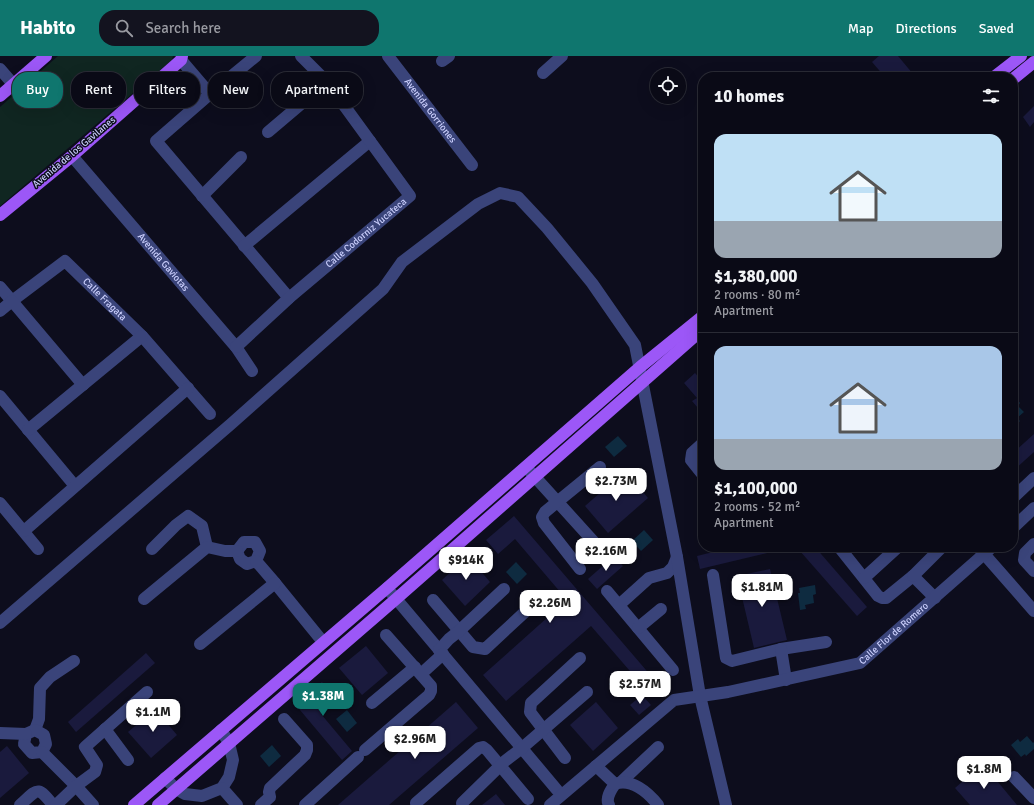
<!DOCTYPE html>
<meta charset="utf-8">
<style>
:root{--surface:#0a0a16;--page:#13131f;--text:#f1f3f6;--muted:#999aa1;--line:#2a2b35;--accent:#0f766e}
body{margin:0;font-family:Signika,sans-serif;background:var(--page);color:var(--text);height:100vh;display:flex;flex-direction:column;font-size:15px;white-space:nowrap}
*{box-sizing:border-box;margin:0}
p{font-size:13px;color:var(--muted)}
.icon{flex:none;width:22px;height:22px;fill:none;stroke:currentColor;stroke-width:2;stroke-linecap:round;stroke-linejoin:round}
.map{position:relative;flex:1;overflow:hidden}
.details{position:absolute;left:698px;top:16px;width:320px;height:480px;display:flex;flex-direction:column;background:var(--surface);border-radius:16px;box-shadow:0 4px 16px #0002,0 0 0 1px var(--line)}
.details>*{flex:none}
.guide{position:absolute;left:12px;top:16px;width:380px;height:36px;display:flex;gap:8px}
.fabs{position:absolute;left:650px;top:12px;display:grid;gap:8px}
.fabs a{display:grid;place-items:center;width:36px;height:36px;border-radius:50%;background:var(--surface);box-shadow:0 4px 16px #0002,0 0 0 1px var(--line);font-size:20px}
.price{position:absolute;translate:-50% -34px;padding:0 9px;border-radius:8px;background:#fff;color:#222;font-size:13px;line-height:26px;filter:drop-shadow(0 1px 2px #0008)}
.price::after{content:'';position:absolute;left:50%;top:24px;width:12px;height:9px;margin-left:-6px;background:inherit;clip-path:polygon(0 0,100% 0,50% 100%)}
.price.selected{background:var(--accent);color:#fff}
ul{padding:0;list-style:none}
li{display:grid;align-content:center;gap:8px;height:212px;padding:0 16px}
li+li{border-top:1px solid var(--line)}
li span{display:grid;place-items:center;height:124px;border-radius:12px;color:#555}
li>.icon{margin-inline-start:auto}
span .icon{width:72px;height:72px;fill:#fffc;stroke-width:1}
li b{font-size:17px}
h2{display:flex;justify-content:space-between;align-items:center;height:48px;padding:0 16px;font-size:17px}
.tag{padding:0 14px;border-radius:16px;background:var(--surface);box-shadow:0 4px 16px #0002,0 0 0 1px var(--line);font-size:14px;line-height:36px}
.tag.selected{background:var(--accent);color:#fff}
header{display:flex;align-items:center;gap:24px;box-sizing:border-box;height:56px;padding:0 20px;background:var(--accent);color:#fff}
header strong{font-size:19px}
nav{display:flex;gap:22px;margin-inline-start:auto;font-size:14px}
.search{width:280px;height:36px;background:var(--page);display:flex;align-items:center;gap:10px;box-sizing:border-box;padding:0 14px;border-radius:16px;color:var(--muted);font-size:15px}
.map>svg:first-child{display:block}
</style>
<header>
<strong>Habito</strong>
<div class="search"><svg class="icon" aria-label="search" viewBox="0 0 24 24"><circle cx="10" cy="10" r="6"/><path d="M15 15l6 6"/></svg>Search here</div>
<nav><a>Map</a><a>Directions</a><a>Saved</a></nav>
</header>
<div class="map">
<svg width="1034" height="749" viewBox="0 0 1034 749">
<rect width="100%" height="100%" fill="#0d0d1d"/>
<!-- green -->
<path fill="#102621" d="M58,0H173L172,4L0,150V51Z"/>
<!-- water -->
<g fill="#0e2b40">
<path d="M1014,340L1020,347L1018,350L1024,356L1017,362L1020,365L1016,369L1013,366Z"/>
<path d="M618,380L627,390L614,401L605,391Z"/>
<path d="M644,474L653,484L641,495L632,485Z"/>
<path d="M516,506L527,518L517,528L506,516Z"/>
<path d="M815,529L816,538L813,539L814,547L805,549L806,553L800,554L798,537H800L799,532Z"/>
<path d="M619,620L630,632L619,641L609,628Z"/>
<path d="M347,654L357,667L347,676L336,663Z"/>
<path d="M1027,680L1033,687L1034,686V693L1026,700L1025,698L1021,701L1011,689L1018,683L1020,686Z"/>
<path d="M272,689L281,700L269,711L260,700Z"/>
</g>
<!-- building -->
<g fill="#1a1a3d">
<path d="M879,0H898L913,18L909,21H885L872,6Z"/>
<path d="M1034,50V66L1030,71L1023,61Z"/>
<path d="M695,317L703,326V358L692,345L697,342L684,327Z"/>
<path d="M1034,378V396L1013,415V397Z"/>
<path d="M625,415L648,442L608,477L585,450Z"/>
<path d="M514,460L652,621L642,629L591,570L506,645L483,619L567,544L515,483L498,498L486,484Z"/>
<path d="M733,491H779L780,494L700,513L697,500Z"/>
<path d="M806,491H815L867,551L857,560L800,495Z"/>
<path d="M468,500L490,526L465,550L442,524Z"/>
<path d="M614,500L623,510L597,533L588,523Z"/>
<path d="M770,513L787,584L754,592L737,520Z"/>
<path d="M366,590L388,617L362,639L339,612Z"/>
<path d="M146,597L155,607L76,676L68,666Z"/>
<path d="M322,626L337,644L321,658L352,695L342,704L295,648Z"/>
<path d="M642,639L651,649L639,659L630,649Z"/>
<path d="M456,646L478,672L389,749H338Z"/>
<path d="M596,646L618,672L593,695L570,669Z"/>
<path d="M155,653L177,679L151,702L128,676Z"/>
<path d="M7,690L29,717L0,742V696Z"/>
<path d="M983,708L1017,749H970L955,732Z"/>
<path d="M496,738L505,749H482Z"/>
</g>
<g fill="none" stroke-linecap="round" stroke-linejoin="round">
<!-- minor -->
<g stroke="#3a447a" stroke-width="12">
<path id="s1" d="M388,0L472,109"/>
<path d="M181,4L210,38L256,0"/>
<path d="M442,5L449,0"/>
<path d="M0,13L13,28"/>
<path d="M543,17L562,0"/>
<path d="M210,38L156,85L289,242"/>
<path d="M268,76L327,26"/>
<path id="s2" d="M72,100L236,291L252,315"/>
<path d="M202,140L241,101"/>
<path d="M244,190L370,85"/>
<path id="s3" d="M0,231L12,245L65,205L142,280L210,358"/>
<path d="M0,255L12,245L83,329"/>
<path id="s4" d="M236,291L289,242L410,140L327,26L301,0"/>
<path d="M0,340L75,430"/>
<path d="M28,374L142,280"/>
<path d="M703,387L692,397L691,404L703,419"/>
<path d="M526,411L603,496"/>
<path d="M1013,442L1034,422"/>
<path d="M0,447L38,493"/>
<path d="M1013,472L1034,452"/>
<path d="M24,475L188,332"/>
<path d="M244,486H255L260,495L256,505L247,508L240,503L237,495Z"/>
<path d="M1034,488L1025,497L1024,504L1034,515"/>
<path d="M839,491L878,540L882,542H886L913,520L935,542"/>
<path d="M978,491L1034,555"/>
<path d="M152,493L176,469L188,460L202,470L207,491"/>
<path d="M256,505L275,527L323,586"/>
<path d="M580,513L544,467L542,461L545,456L600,411"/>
<path d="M713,519L726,602L732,605L781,593L826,586"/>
<path d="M913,520L942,491"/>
<path d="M864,522L898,491"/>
<path d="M387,532L557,734"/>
<path d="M607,535L673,614"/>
<path d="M144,543L207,491L225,495H237"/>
<path d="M433,544L473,591L485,593L540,542"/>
<path d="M619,549L649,522L667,517L673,511L677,501"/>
<path d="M0,567L231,368L383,233L402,206L478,148L500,137L518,141L547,172L592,227L635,289L677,501L700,640L726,749"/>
<path d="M638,572L661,553"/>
<path d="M200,588L275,527"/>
<path d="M781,593L786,624"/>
<path d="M439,594L449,583L459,575L504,533"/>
<path d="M421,618L443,598"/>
<path d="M372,647L415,611"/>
<path d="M105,673L128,704"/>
<path d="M35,674L39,663L40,632L50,621L74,605"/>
<path d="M35,674L44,679L46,688L42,696L32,697L24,688L26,678Z"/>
<path d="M0,677L26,678"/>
<path d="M365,694L429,639L431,635V630L386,579"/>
<path d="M42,696L76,730L93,749"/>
<path d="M565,702L530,656L531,647L580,602"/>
<path d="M596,710L615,728C611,734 605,742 609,749"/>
<path d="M1014,721L1034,742"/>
<path d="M165,722L176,733L185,738L202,740L222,732L229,721L233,704L229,687L221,674"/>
<path d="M622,725L658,691"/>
<path d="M615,728C631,722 648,736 658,749"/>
<path d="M222,732L237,749"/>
<path d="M416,747L479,692L483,691L487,694L528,743"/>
<path d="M462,747L505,705L522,692L587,636"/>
<path d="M20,749C38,733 37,729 53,749"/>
<path d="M56,749L76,730L95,716L97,709L85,691L147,636"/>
<path d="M261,749L270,741L269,736L270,732L305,699L307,694V689L284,663"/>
<path d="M305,749L358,701"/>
<path id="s5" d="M550,749L674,644L728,636L860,607L992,491"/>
</g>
<!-- major -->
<g stroke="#9c57f7" stroke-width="12">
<path d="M994,21L1021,0"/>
<path d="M1013,23L1034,6"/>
<path d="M0,40L46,0"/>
<path d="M0,159L72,100L181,4L182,0"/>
<path d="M134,749L387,532L640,311L703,260"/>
<path d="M158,749L396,543L703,273"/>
</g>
</g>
<g text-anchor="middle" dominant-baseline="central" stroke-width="3" stroke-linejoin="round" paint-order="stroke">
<!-- street labels -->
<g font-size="10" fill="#cbcffd" stroke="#0d0d1d">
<text stroke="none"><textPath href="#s1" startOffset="69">Avenida Gorriones</textPath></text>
<text transform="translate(74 96) rotate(-40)">Avenida de los Gavilanes</text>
<text stroke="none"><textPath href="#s4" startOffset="173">Calle Codorniz Yucateca</textPath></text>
<text stroke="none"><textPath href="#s2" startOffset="140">Avenida Gaviotas</textPath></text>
<text stroke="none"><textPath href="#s3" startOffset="140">Calle Fragata</textPath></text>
<text stroke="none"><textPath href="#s5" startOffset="397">Calle Flor de Romero</textPath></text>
</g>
</g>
</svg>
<div class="fabs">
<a><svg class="icon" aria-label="locate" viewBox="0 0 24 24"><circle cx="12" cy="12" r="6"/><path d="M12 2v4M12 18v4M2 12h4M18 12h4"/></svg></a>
</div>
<b class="price" style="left:616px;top:446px">$2.73M</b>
<b class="price" style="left:606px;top:516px">$2.16M</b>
<b class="price" style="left:466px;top:525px">$914K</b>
<b class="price" style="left:762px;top:552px">$1.81M</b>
<b class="price" style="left:550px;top:568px">$2.26M</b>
<b class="price" style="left:640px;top:649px">$2.57M</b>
<b class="price selected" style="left:323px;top:661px">$1.38M</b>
<b class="price" style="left:153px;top:677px">$1.1M</b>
<b class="price" style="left:415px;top:704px">$2.96M</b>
<b class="price" style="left:984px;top:734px">$1.8M</b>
<div class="guide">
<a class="tag selected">Buy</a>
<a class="tag">Rent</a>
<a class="tag">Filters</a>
<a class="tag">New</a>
<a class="tag">Apartment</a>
</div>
<section class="details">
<h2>10 homes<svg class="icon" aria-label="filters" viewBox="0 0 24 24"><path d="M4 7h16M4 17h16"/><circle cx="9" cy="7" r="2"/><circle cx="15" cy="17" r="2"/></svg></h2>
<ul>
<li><span style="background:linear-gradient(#bfe0f5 70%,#9aa5b1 0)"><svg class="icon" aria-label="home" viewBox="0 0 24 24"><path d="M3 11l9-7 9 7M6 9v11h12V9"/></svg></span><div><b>$1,380,000</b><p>2 rooms · 80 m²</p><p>Apartment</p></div></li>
<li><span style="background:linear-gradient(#a9c7e8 75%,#9aa5b1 0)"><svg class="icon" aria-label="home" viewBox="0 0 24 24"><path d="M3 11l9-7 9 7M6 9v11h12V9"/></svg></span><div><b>$1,100,000</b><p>2 rooms · 52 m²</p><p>Apartment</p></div></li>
</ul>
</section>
</div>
